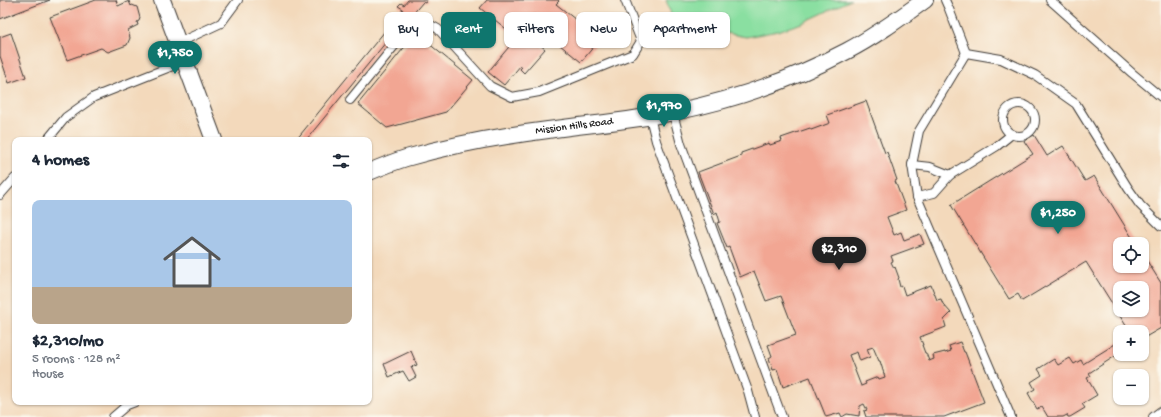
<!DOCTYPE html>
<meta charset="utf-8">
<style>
:root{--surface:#fff;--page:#f6f6f7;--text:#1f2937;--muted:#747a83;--accent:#0f766e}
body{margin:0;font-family:"Gochi Hand",sans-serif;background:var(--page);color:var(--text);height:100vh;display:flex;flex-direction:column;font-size:15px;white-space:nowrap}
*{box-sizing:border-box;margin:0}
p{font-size:13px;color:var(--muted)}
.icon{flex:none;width:22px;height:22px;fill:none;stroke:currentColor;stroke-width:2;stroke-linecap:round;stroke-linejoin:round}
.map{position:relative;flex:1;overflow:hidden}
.panel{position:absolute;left:12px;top:137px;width:360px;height:268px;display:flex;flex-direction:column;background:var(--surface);border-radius:8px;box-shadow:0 1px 3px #0004}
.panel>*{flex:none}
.banner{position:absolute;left:384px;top:12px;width:380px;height:36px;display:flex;gap:8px}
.tools{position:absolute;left:1113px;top:237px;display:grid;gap:8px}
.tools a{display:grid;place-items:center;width:36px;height:36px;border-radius:8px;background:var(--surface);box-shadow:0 1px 3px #0004;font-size:20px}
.price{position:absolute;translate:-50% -34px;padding:0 9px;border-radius:14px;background:var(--accent);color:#fff;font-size:13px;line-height:26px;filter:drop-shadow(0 1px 2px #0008)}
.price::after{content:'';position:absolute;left:50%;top:24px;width:12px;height:9px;margin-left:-6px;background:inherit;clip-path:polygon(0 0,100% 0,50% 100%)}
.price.active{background:#222;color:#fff}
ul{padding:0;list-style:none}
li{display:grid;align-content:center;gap:8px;height:212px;padding:0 20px}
li span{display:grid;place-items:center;height:124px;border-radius:8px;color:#555}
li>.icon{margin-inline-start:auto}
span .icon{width:72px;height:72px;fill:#fffc;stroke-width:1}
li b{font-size:17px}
h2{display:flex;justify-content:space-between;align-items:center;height:48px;padding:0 20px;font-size:17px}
.pill{padding:0 14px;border-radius:8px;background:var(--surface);box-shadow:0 1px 3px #0004;font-size:14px;line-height:36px}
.pill.active{background:var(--accent);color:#fff}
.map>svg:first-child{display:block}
</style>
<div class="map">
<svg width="1161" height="417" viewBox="0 0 1161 417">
<rect width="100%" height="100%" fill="#fbf7ec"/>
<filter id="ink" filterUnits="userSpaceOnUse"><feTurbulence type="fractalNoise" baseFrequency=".025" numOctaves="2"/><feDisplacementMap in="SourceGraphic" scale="8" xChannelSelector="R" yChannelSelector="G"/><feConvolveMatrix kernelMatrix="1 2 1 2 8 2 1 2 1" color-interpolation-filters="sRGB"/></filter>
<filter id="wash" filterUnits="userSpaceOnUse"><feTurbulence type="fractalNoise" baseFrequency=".012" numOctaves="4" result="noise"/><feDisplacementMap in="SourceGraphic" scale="16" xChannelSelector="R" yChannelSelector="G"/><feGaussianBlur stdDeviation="0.9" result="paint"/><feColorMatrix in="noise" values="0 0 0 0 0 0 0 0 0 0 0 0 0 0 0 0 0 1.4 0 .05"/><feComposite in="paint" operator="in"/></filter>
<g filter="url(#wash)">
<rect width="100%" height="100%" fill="#f3d9bb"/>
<!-- green -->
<path fill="#8adfa1" stroke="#537e5e" d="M666,0H851L802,23L778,31L746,37L705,29L681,18L674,22Z"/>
<g id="blocks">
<!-- building -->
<g fill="#f2a693" fill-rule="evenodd">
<path d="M0,0H50L0,19Z"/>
<path d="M96,0H116L118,6L129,1L131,6L132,5L137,7L140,18L139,21L137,22L138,25L128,30L130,38L127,45L108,52L101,48L67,60L50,17Z"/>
<path d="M408,0H427L425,3L423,2L411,16L409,14L306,140H296L403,9L398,6L401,3L404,5Z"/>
<path d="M487,0H558L559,1L556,4L600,39L581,62L539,28L544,22L533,14L515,36L480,8Z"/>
<path d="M523,30L545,49L524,73L520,69L522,67L521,65L504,85L488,72Z"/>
<path d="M11,33L26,77L9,83L0,56V37Z"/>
<path d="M416,33L473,80L446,112L387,128L358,104Z"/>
<path d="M866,101L885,153L887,152L897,180L895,181L906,210L887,217L894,235L901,232L904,240L920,234L924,244L891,256L893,261L891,262L894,268L895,267L899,278L898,279L900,287L902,286L905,295L931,285L937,300L941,299L943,304L951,313L944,320L946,327L920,337L923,345H922L925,353H926L929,361L934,359L933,355L945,352V353L951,351L949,346L960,342L964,352H965L984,402L944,417H866L864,411L867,410L864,404L860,406L859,416L847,414L842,417L840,413L826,417L810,377L783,387L777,369L773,370L769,358L772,356L768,345L796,335L781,296L766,301L754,271L740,277L729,247L727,248L717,223L720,222L717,212L714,214L698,172L741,156V153L769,143L770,145L782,141L781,138L810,128L811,130L830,123L827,115ZM873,347L879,361H880L885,377L879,379L878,377L865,382L866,384L861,386L849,355L857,352L860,361L870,357L867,349Z"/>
<path d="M1034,135L1047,156L1063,146L1085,181L1094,176L1136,244H1120V266H1142V253L1161,283V328L1142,339V332H1130L1086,262L1022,301L1018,294L1009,299L951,205L1033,154L1024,141ZM1120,288H1142V310H1120Z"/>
<path d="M1120,341V353L1089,373L1091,376L1087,378L1097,395L1082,404L1085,408L1070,417H1068L1067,415L1063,417H1048L1042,407L1037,409L1028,393L1035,389L1031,382L1042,375L1038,369L1054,359L1058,365L1070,358L1074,364L1081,360L1083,364Z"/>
<path d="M411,351L417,365L411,367L416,377L409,381L403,371L389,377L384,364Z"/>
</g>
</g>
</g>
<g filter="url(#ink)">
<use href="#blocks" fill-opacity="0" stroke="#3c3834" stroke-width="1"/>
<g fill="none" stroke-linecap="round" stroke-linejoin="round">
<defs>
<g id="lane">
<path d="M945,0L949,9L966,53"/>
<path d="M1050,0L1132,73L1161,97"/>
<path d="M178,43L221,23L238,0"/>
<path d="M966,53L919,131L912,165L917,197L1011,417"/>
<path d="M966,53L1001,59L1035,75L1076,104L1128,188L1140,205L1161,226"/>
<path d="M350,100L409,28L422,20L438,29L490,86L512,97L539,92L633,54L641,41L625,0"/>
<circle cx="1019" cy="120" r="16"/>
<path d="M673,113L681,144L782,417"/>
<path d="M650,117L656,141L748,391L755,417"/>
<path d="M47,140L66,117L94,97L185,61"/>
<path d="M912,165L930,167L950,175"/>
<path d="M0,195L15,178"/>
<path d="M917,197L934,193L950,175L997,146L1012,134"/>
<path d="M113,417L127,405L135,402"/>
<path d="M1153,417L1161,411"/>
</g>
<g id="street">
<path d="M162,0L214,140"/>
<path id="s1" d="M369,172C381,167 393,162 406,158C451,145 501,136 548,130C590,124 632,121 674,112C734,100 792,80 847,51C874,37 900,18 925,0"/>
</g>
</defs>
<!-- lane casing -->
<use href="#lane" stroke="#3c3834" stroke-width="10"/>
<!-- street casing -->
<use href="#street" stroke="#3c3834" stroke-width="18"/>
<!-- lane -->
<use href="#lane" stroke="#fff" stroke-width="8"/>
<!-- street -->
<use href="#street" stroke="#fff" stroke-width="16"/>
</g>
</g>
<g text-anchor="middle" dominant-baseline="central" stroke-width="4" stroke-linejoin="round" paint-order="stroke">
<!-- street labels -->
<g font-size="11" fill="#1c1c1c" stroke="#fbf7ec">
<text stroke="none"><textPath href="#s1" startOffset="211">Mission Hills Road</textPath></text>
</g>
</g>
</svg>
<div class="tools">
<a><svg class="icon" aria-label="locate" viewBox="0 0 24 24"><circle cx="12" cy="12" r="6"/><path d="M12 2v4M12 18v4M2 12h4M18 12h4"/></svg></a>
<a><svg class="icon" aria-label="layers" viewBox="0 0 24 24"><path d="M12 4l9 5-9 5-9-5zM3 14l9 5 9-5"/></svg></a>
<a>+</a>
<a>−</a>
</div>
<b class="price" style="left:175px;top:75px">$1,750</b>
<b class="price" style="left:664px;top:128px">$1,970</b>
<b class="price" style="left:1058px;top:235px">$1,250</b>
<b class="price active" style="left:839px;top:271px">$2,310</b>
<div class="banner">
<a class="pill">Buy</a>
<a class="pill active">Rent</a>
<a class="pill">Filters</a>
<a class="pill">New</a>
<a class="pill">Apartment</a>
</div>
<section class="panel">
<h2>4 homes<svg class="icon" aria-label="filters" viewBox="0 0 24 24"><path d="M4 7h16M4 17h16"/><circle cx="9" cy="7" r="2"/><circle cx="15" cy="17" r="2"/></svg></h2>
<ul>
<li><span style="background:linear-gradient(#a9c7e8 70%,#b9a48a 0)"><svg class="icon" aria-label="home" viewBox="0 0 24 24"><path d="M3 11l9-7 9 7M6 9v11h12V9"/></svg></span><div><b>$2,310/mo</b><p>5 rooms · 128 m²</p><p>House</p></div></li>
</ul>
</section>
</div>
